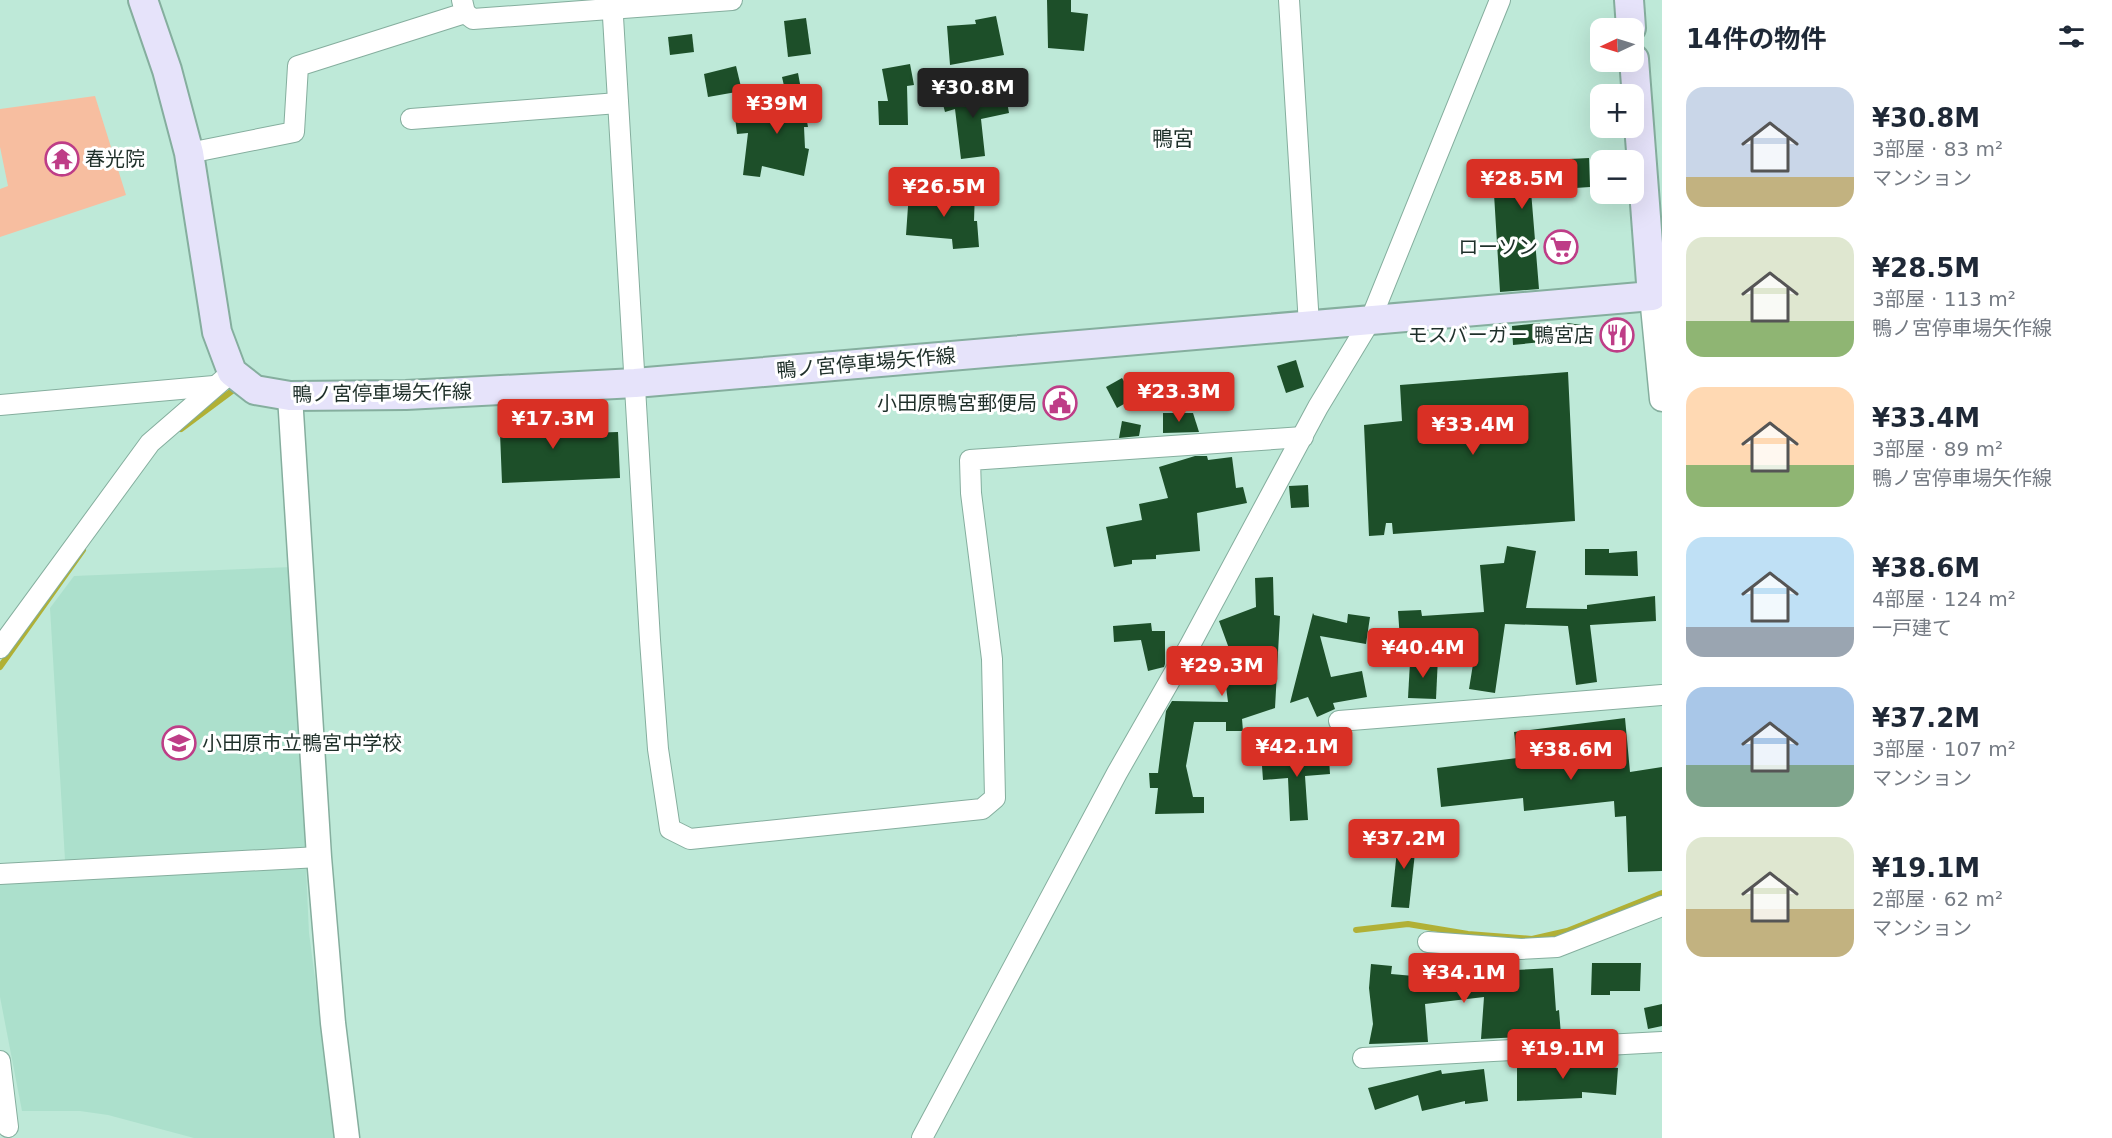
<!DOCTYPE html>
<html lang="ja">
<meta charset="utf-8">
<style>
:root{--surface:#fff;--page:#f6f6f7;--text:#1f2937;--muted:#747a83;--accent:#d93025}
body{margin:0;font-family:"DejaVu Sans","Noto Sans JP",sans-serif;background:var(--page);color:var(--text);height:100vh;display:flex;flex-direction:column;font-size:22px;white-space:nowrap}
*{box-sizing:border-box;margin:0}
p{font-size:20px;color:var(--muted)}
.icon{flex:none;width:33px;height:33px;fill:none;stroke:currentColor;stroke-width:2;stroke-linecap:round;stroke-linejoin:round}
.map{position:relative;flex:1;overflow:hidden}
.details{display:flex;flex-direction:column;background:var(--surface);width:450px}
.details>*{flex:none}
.needle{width:39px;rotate:266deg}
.fabs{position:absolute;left:1590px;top:18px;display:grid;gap:12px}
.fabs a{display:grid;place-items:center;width:54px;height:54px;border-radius:12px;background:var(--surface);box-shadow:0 6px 24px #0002;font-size:30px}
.price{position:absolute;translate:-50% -51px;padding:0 14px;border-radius:6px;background:var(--accent);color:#fff;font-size:20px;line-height:39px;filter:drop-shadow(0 2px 3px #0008)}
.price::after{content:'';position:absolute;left:50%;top:36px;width:18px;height:14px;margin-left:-9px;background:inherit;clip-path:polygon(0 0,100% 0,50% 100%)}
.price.on{background:#222;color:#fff}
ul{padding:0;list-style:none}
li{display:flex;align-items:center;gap:18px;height:150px;padding:0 24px}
li span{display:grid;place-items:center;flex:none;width:168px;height:120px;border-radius:18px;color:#555}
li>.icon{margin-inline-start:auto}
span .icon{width:72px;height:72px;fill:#fffc;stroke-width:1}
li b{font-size:26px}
h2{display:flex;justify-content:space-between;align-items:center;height:72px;padding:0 24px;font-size:26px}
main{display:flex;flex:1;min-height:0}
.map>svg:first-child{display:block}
</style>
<main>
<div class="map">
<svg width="1662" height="1138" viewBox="0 0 1662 1138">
<rect width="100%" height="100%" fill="#bee9d8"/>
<!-- built -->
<path fill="#ace0cc" d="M292,567L309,933L336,1138H194L108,1115L80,1111H22L0,997V882L66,877L50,608L74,576Z"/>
<!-- green -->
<path fill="#f7bea0" d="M95,96L126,195L0,237V189L8,186L0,147V109Z"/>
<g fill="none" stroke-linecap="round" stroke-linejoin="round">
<!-- stream -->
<g stroke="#b1b035" stroke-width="6">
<path d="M181,429L236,388"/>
<path d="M0,667L83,550"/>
<path d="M1356,930L1408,924L1468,934L1532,939L1567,931L1662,893"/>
</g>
</g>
<!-- building -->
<g fill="#1d4f29">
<path d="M1047,0H1071V12L1088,14L1084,51L1048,48Z"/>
<path d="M996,16L1004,55L950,65L947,26L976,24L975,20Z"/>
<path d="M806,18L811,54L788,57L784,21Z"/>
<path d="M692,34L694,52L670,55L668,37Z"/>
<path d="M910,64L914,85L907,86L908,125H879L878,101H888L882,69Z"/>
<path d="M736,66L742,91L708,97L704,74Z"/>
<path d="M798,73L808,127H804L805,148L809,149L804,176L762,166L760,177L743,175L748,133L737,134L735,117L786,111V108H789L782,77Z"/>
<path d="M940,93L1006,96L1009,113L981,119L985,156L961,159L955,109L945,112Z"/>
<path d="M1589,158L1590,187L1531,191L1539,289L1500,292L1494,194L1471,195L1470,164Z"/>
<path d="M955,190H975L974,221H977L979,247L953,249L952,239L906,235L909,192L955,196Z"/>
<path d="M1540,323L1541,328L1568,323L1594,327L1592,343L1542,337V342L1513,345L1512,326Z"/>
<path d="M1296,360L1304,387L1286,393L1277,366Z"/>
<path d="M1568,372L1575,521L1393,534L1392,523H1386L1384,535L1369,536L1364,425L1402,421L1400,385Z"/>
<path d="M1122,378L1131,393V400L1117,408L1106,387Z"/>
<path d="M552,407L553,434L618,432L620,478L502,483L499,408Z"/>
<path d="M1163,413H1193L1199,432L1163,433Z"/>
<path d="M1122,421L1141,425L1139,436L1119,438Z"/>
<path d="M1195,456H1207L1208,460L1232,457L1236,488L1243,487L1247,503L1197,513L1200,551L1156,555V559L1132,560V564L1114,567L1106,527L1142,520L1139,504L1168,498L1159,467Z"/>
<path d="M1308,485L1309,507L1291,508L1289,486Z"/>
<path d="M1507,546L1536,551L1526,608L1587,609V605L1655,596L1656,621L1590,625L1597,682L1576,685L1568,626L1505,624L1495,693L1469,689L1478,633L1439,636L1438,656L1410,651L1411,639L1400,640L1398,611L1421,610L1422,616L1484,612L1480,565L1504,563Z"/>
<path d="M1585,549H1609V553L1637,551L1638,576L1585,575Z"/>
<path d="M1273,577L1274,615L1280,616L1275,708L1242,719L1243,731H1226V722H1194L1186,766L1193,797H1204V813L1155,814L1158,788H1150L1149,773H1158L1166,711L1172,701L1228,702L1224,671H1189L1201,654H1231L1219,621L1256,607L1255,578Z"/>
<path d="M1313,613L1314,615L1347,623L1348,614L1370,617L1366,644L1320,636L1331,677L1362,671L1367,697L1333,703L1335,709L1317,717L1308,697L1290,703Z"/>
<path d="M1151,623L1152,631H1165V664L1164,667L1148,671L1141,640L1114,642L1113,626Z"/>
<path d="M1438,657L1436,699L1408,698L1410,662Z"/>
<path d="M1625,718L1630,772L1662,767V871L1628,872L1626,816L1615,817L1614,801L1524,811L1523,798L1441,807L1437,768L1517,758L1514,732Z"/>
<path d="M1286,742L1302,743L1301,761L1329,758L1330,774L1305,776L1308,820L1290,821L1288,778L1263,780L1262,766L1286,763Z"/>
<path d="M1399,832L1417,834L1409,908L1391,907Z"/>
<path d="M1592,963H1641L1640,991H1610V995H1591Z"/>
<path d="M1371,964L1392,966L1391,974L1437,978V986L1495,979V971L1553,968L1556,1011L1559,1010L1561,1035L1481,1039L1484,997L1425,1004L1428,1042L1369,1044L1373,1024L1369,988Z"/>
<path d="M1662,1004V1026L1648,1029L1644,1008Z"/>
<path d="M1563,1059V1065L1579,1063L1618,1068L1616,1095L1582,1092V1098L1517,1101V1064Z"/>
<path d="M1484,1069L1488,1101L1465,1104V1101L1422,1111L1418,1095L1375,1110L1368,1088L1441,1070L1442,1074Z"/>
</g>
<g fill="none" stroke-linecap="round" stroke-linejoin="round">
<defs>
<g id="minor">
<path d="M612,0L650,640L658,749L670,829L690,839L982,809L995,798L992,659L971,493L970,460L1303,437"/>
<path d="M1289,0L1309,325"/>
<path d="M465,13L473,19L732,0"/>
<path d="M411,119L618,103"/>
<path d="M189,153L294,132L298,66L465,13L462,0"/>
<path d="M0,405L214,386"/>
<path d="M0,648L150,443L232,372"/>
<path d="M1339,721L1662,695"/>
<path d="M0,874L319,857"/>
<path d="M1428,942L1521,949L1557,947L1662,906"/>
<path d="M1363,1058L1662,1042"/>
<path d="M0,1061L8,1127"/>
<path d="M922,1138L1117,773L1189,647L1318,407L1370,321L1500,0"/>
</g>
<g id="tertiary">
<path d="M1652,296L1662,399"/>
<path d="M290,396L319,857L333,1023L347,1138"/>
</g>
<g id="secondary">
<path d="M143,0L167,70L189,153L217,332L232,372L255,390L290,396L406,395L635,383L1652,296L1634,59"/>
<path d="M1629,0L1631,28"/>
</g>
</defs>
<!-- minor casing -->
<use href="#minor" stroke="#85ae9e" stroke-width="22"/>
<!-- tertiary casing -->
<use href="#tertiary" stroke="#85ae9e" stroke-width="27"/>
<!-- secondary casing -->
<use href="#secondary" stroke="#85ae9e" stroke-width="32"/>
<!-- minor -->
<use href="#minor" stroke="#fff" stroke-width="20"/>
<!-- tertiary -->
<use href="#tertiary" stroke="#fff" stroke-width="24"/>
<!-- secondary -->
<use href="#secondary" stroke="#e6e3fa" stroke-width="28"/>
</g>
<!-- icons -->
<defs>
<symbol id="temple-ring" viewBox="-11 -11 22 22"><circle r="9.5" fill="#fff" stroke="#be3d87" stroke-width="1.5"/><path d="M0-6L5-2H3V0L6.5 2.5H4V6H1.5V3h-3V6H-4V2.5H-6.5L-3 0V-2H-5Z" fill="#be3d87"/></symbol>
<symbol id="supermarket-ring" viewBox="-11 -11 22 22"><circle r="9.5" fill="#fff" stroke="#be3d87" stroke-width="1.5"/><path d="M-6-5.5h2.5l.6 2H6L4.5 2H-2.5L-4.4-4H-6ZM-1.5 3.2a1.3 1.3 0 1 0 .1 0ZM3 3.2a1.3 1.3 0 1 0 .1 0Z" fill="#be3d87"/></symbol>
<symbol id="restaurant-ring" viewBox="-11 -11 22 22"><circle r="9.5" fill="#fff" stroke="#be3d87" stroke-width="1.5"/><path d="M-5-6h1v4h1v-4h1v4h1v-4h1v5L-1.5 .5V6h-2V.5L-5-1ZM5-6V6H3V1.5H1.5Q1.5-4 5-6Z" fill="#be3d87"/></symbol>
<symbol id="civic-ring" viewBox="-11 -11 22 22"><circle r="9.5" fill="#fff" stroke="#be3d87" stroke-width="1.5"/><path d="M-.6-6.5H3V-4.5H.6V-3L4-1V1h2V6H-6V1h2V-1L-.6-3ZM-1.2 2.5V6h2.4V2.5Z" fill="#be3d87"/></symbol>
<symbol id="school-ring" viewBox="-11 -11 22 22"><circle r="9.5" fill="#fff" stroke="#be3d87" stroke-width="1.5"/><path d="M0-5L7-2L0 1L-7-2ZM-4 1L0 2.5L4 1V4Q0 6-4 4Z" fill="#be3d87"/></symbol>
</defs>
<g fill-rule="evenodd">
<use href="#temple-ring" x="43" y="140" width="38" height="38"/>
<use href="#supermarket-ring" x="1542" y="228" width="38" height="38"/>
<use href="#restaurant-ring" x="1598" y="316" width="38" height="38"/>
<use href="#civic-ring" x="1041" y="384" width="38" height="38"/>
<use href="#school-ring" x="160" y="724" width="38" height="38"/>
</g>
<g text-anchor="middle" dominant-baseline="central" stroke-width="6" stroke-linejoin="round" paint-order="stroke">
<!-- poi labels -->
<g font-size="20" fill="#1f302a" stroke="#fff" text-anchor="end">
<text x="85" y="159" text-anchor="start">春光院</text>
<text x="1538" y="247">ローソン</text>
<text x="1594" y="335">モスバーガー 鴨宮店</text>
<text x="1037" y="403">小田原鴨宮郵便局</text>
<text x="202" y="743" text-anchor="start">小田原市立鴨宮中学校</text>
</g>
<!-- street labels -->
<g font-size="20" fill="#1f302a" stroke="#fff">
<text transform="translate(866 363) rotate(-5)">鴨ノ宮停車場矢作線</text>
<text transform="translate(382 393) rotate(-1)">鴨ノ宮停車場矢作線</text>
</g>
<!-- neighbourhood labels -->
<g font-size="21" fill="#1f302a" stroke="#fff">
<text x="1173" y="139">鴨宮</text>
</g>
</g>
</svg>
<div class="fabs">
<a><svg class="needle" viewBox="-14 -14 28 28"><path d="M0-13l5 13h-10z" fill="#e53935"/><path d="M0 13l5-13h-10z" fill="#747a83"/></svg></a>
<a>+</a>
<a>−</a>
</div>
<b class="price on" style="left:973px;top:119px">¥30.8M</b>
<b class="price" style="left:777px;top:135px">¥39M</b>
<b class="price" style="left:1522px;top:210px">¥28.5M</b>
<b class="price" style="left:944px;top:218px">¥26.5M</b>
<b class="price" style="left:1179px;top:423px">¥23.3M</b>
<b class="price" style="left:553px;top:450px">¥17.3M</b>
<b class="price" style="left:1473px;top:456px">¥33.4M</b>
<b class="price" style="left:1423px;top:679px">¥40.4M</b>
<b class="price" style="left:1222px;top:697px">¥29.3M</b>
<b class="price" style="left:1297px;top:778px">¥42.1M</b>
<b class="price" style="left:1571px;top:781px">¥38.6M</b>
<b class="price" style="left:1404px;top:870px">¥37.2M</b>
<b class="price" style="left:1464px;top:1004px">¥34.1M</b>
<b class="price" style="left:1563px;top:1080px">¥19.1M</b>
</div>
<section class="details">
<h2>14件の物件<svg class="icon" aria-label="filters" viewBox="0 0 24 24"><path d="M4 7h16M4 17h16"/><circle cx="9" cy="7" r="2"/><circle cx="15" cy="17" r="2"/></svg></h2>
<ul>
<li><span style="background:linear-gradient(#c9d6e8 75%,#c2b280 0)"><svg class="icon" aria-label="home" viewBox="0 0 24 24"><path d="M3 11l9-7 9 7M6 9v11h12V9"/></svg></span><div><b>¥30.8M</b><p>3部屋 · 83 m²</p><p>マンション</p></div></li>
<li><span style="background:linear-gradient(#dfe7d0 70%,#8fb573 0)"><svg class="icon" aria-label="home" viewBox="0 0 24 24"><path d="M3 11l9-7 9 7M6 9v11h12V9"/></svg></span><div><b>¥28.5M</b><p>3部屋 · 113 m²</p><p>鴨ノ宮停車場矢作線</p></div></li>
<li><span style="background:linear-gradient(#ffd9b3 65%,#8fb573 0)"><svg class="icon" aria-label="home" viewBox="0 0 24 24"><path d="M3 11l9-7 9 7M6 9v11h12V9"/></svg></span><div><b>¥33.4M</b><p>3部屋 · 89 m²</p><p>鴨ノ宮停車場矢作線</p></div></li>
<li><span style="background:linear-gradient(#bfe0f5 75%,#9aa5b1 0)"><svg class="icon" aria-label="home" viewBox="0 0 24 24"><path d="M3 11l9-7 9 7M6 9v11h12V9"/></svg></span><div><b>¥38.6M</b><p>4部屋 · 124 m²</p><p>一戸建て</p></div></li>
<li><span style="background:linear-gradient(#a9c7e8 65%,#7fa58c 0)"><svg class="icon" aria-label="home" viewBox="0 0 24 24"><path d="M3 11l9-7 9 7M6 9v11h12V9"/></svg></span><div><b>¥37.2M</b><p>3部屋 · 107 m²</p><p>マンション</p></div></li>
<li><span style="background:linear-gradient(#dfe7d0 60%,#c2b280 0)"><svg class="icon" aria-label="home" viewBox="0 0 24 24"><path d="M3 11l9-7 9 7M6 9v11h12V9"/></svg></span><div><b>¥19.1M</b><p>2部屋 · 62 m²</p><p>マンション</p></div></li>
</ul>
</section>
</main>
